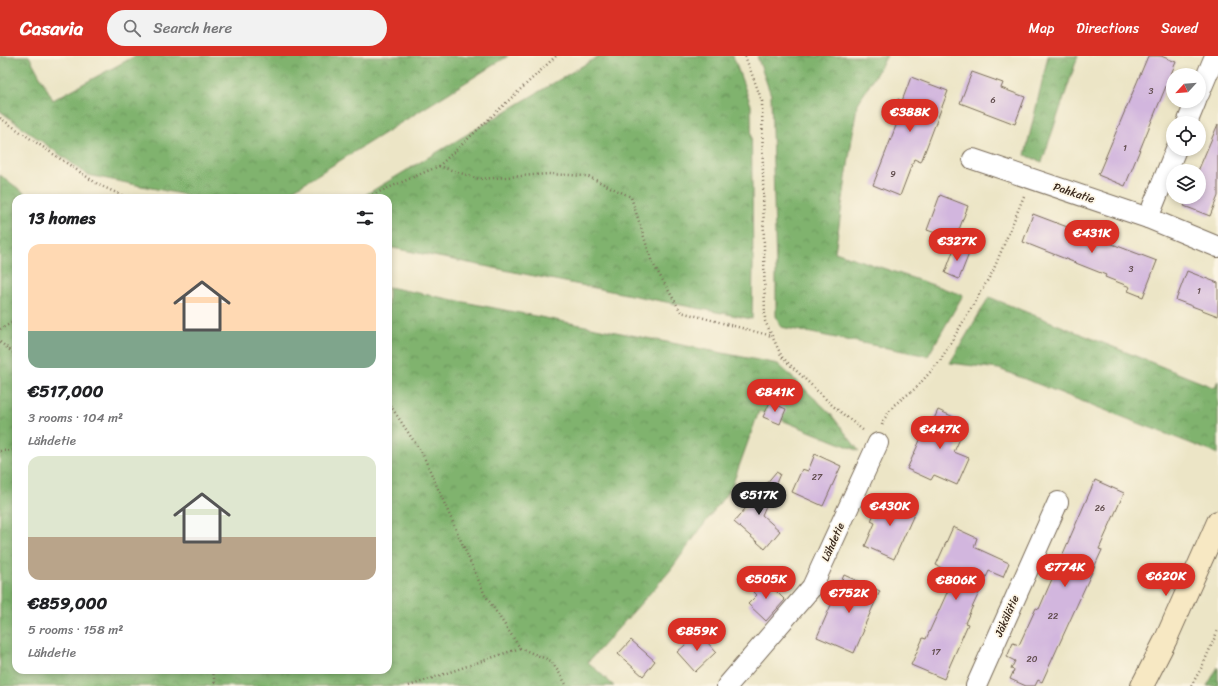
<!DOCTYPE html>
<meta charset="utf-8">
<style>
:root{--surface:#fff;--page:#f2f2f2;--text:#202124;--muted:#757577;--accent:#d93025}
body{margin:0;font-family:Sriracha,sans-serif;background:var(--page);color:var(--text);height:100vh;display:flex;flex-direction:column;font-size:15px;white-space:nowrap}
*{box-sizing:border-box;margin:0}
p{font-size:13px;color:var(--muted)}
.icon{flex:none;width:22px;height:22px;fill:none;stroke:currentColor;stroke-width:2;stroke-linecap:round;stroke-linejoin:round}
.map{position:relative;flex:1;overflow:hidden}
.sheet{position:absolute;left:12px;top:138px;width:380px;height:480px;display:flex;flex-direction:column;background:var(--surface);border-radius:12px;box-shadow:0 2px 6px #0003}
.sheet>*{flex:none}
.needle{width:26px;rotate:244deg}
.fabs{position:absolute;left:1166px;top:12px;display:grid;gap:8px}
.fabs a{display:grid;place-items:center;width:40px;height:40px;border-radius:50%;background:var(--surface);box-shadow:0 2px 6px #0003;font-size:20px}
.price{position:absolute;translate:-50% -34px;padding:0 9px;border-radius:14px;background:var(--accent);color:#fff;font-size:13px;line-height:26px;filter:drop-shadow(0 1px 2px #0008)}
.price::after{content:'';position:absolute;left:50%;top:24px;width:12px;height:9px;margin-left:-6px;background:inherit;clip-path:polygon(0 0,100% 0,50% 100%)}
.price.active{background:#222;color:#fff}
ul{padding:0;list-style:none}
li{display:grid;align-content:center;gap:8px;height:212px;padding:0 16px}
li span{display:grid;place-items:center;height:124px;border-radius:12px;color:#555}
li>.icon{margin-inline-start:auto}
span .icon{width:72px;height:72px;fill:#fffc;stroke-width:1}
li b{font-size:17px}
h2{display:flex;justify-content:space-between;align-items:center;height:48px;padding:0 16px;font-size:17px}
header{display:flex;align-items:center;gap:24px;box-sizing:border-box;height:56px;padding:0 20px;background:var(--accent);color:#fff}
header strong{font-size:19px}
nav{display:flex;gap:22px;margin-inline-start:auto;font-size:14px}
.search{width:280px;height:36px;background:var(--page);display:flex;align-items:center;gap:10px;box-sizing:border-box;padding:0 14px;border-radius:22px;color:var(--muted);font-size:15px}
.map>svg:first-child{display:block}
</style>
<header>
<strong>Casavia</strong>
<div class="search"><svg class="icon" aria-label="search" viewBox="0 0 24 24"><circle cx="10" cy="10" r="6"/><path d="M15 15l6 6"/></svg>Search here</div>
<nav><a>Map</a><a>Directions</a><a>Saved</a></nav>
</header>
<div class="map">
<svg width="1218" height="630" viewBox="0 0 1218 630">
<defs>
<pattern id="forest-crowns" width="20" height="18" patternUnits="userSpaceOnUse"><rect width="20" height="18" fill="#80b36e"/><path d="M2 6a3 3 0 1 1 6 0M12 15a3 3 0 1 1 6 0" fill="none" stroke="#6a925a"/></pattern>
</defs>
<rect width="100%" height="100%" fill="#fcf5e5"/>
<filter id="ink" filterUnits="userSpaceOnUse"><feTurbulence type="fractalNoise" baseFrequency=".025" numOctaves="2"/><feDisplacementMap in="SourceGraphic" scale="8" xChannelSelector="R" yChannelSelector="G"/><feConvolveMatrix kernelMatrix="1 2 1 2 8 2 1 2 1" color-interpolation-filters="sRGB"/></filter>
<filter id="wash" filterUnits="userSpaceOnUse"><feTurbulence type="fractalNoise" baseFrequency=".012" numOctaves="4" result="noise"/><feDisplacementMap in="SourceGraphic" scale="16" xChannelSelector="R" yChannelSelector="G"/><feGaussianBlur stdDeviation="0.9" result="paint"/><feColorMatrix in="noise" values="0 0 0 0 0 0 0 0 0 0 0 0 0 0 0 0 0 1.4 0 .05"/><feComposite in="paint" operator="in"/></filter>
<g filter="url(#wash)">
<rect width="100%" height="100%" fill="#ece5c6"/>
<!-- forest -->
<g fill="url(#forest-crowns)" stroke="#5e6e46">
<path d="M0,0H29L53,44L135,0H508L280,142H200L88,119L0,55Z"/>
<path d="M599,0H733L751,49L753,208L752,263L388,191V142H360Z"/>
<path d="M757,0H887L857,49L835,196L963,239L928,300L781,271L776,260V214L771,39Z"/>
<path d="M1048,0H1078L1042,106L1025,99Z"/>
<path d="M0,119L31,142H16V614H388V231L778,308L830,357L859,395L759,355L732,430L669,516L588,606L614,630H0Z"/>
<path d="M989,241L1215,332L1218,324V398L999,313L950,307Z"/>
<path d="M1218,611V630H1207Z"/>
</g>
<g id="blocks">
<!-- building -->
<g fill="#d2b6de">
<path d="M1148,0H1161L1176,6L1125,130L1098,119Z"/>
<path d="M972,16L1003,27L1001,32L1025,41L1015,68L960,47Z"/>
<path d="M911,21L948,35L921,106L914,103L900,140L873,129L899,62L892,59L898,43L902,45Z"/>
<path d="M1218,68V140L1210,160L1184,150L1188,141H1199L1198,115Z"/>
<path d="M940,139L968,150L955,184L927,174Z"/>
<path d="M1033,158L1157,205L1143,241L1128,235L1130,231L1105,221L1106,219L1023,186Z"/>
<path d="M955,190L970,195L959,223L945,217Z"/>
<path d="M1187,215L1218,227V260L1176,244Z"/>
<path d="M770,346L786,353L780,368L763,361Z"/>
<path d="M938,354L967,367L954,396L969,402L957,429L934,419L931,424L907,413L926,371L930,372Z"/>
<path d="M815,398L841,410L823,450L792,436L802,413L808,415Z"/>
<path d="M776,416L780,418L762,459L780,475L765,493L734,466Z"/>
<path d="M1095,424L1124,437L1099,493L1102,494L1042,626L1038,624L1035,630H1026L1010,623L1014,614L1011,613L1015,605L1007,601L1013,587L1019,589L1036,552L1039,553Z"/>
<path d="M887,441L916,454L894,503L865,490L875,467L871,465L877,450L881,452Z"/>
<path d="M953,471L977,482L974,491L1009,507L1003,521L989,515L965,567L968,568L944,623L911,609L923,582L926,583L950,530L949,529L954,518L936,509Z"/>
<path d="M844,519L880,535L863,573L864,574L854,597L817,581Z"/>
<path d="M764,523L785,544L766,565L748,548L757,539L752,534Z"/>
<path d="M699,577L716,596L695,616L677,596Z"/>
<path d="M631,584L655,605L643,620L618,598Z"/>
</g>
</g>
</g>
<g filter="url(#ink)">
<use href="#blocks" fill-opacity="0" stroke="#796b59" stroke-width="1"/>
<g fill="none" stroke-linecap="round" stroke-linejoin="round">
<defs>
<g id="minor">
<path d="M1199,38L1215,0"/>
<path d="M1187,67L1196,45"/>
<path d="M973,103L1148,162L1218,191"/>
<path d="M1148,162L1176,93"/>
<path d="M727,630L812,531L878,387"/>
<path d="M976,630L1058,446"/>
</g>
<path id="secondary" d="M1142,630L1166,583L1218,466"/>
</defs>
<!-- minor casing -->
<use href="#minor" stroke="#796b59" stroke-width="22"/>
<!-- secondary casing -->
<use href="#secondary" stroke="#796b59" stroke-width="24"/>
<!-- path -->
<g stroke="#796b59" stroke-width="2.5" stroke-dasharray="1 3" stroke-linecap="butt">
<path d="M745,0L762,45L765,265L782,301L833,350L864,375"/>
<path d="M0,62L99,129L128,142"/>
<path d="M439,110L479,123L548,118L587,120L631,141L652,206L681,256L772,280"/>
<path d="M365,142L439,110L556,0"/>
<path d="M0,273L16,265"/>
<path d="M0,286L16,299"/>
<path d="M388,346L423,399L485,539L520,592L551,605L560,618L567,630"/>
<path d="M882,369L883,365L894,349L916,332L940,305L993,215L1024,140"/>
<path d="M0,395L16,394"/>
<path d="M213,614L215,630"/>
<path d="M409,630L520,592"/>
<path d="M1191,630L1202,611L1218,574"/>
</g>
<!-- minor -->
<use href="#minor" stroke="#fff" stroke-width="20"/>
<!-- secondary -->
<use href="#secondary" stroke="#f7e8c3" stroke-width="22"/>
</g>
</g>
<g text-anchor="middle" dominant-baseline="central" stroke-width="3.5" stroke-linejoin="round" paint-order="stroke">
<!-- number labels -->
<g font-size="9" fill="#614d4e">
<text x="1151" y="35">3</text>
<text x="993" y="44">6</text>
<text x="1125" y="92">1</text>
<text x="893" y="118">9</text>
<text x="1131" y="213">3</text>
<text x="1199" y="235">1</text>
<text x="817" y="421">27</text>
<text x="1100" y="452">26</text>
<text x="1053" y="560">22</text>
<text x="936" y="596">17</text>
<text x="1032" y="603">20</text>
</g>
<!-- street labels -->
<g font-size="11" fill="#3b2a1e" stroke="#fcf5e5">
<text transform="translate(1074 137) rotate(18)">Pahkatie</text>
<text transform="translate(833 486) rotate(-66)">Lähdetie</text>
<text transform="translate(1007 560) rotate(-66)">Jäkälätie</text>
</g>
</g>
</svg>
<div class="fabs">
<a><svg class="needle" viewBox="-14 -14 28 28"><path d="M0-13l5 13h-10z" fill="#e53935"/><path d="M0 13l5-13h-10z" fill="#757577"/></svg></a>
<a><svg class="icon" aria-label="locate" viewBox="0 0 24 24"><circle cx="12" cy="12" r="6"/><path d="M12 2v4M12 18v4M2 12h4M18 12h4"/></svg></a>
<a><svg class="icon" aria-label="layers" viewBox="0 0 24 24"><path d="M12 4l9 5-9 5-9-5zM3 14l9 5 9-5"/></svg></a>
</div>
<b class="price" style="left:910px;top:77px">€388K</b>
<b class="price" style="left:1092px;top:198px">€431K</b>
<b class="price" style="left:957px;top:206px">€327K</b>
<b class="price" style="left:775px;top:357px">€841K</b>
<b class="price" style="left:940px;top:394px">€447K</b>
<b class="price active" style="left:759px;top:460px">€517K</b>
<b class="price" style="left:890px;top:471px">€430K</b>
<b class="price" style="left:1065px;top:532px">€774K</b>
<b class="price" style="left:1166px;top:541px">€620K</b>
<b class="price" style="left:766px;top:544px">€505K</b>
<b class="price" style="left:956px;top:545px">€806K</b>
<b class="price" style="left:849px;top:558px">€752K</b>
<b class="price" style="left:697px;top:596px">€859K</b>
<section class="sheet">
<h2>13 homes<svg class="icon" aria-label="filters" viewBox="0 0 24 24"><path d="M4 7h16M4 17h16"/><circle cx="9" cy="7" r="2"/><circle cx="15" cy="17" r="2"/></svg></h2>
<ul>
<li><span style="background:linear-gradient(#ffd9b3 70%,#7fa58c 0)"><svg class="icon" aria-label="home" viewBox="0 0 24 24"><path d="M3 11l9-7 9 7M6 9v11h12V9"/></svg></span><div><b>€517,000</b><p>3 rooms · 104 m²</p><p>Lähdetie</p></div></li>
<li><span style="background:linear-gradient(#dfe7d0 65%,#b9a48a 0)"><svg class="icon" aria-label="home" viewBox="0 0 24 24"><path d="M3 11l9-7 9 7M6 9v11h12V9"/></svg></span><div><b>€859,000</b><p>5 rooms · 158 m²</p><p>Lähdetie</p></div></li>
</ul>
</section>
</div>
